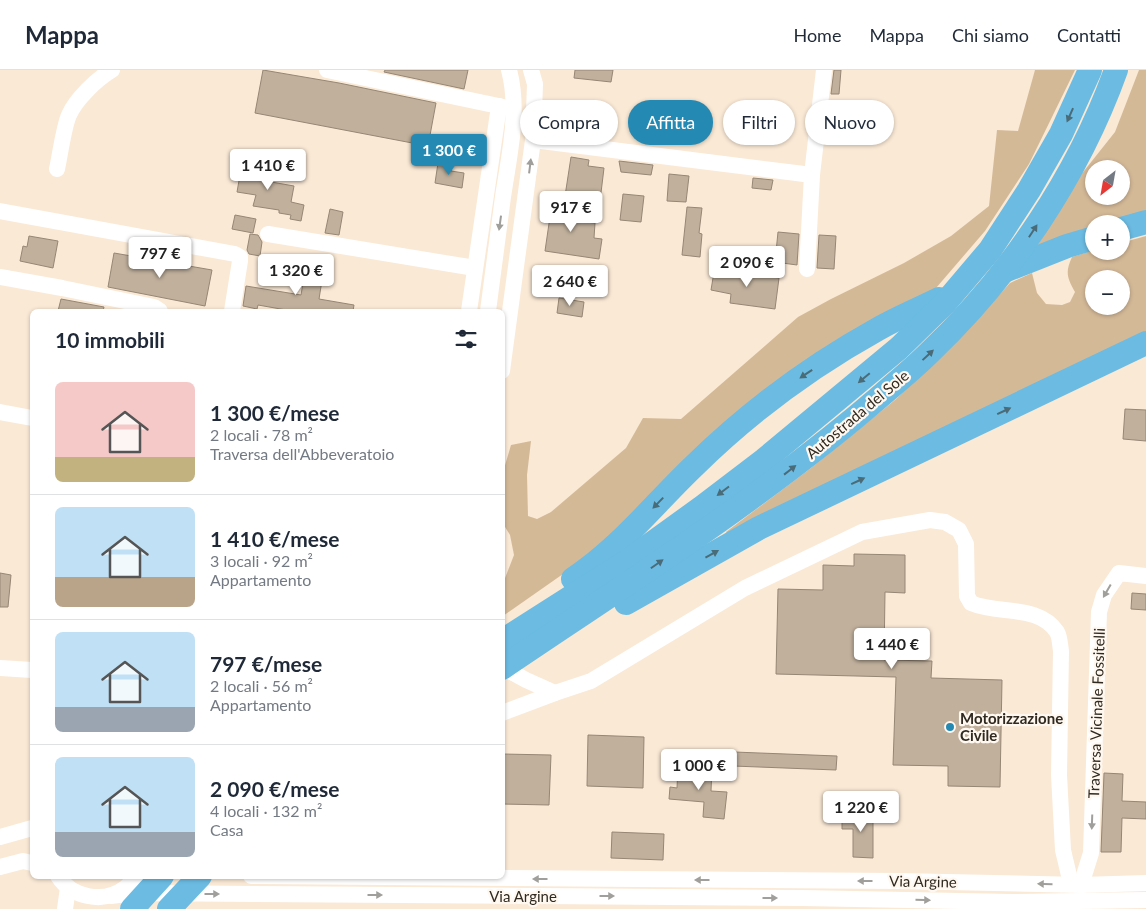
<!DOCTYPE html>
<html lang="it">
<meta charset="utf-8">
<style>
:root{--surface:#fff;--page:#f6f6f7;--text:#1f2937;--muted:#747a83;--line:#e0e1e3;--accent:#258ab3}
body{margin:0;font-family:Lato,sans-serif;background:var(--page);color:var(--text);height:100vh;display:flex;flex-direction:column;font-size:19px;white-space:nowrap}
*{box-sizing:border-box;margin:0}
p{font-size:16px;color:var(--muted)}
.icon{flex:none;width:28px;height:28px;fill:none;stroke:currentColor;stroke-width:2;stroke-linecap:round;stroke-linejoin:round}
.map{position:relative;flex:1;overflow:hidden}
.details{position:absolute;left:30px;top:239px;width:475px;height:570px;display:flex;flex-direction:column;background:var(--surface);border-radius:8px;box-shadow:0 1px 4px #0004}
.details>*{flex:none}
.hud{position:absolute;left:520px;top:30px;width:475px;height:45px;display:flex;gap:10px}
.needle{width:32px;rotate:211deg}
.tools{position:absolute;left:1085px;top:90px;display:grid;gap:10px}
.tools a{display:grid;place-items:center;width:45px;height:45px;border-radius:50%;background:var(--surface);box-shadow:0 1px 4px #0004;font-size:25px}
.price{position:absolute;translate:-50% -42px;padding:0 11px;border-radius:5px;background:#fff;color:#222;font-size:16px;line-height:32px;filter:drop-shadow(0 1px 2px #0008)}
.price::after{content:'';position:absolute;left:50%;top:30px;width:15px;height:11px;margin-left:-8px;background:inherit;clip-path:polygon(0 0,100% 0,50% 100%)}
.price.current{background:var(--accent);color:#fff}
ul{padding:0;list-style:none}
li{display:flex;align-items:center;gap:15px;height:125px;padding:0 25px}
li+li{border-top:1px solid var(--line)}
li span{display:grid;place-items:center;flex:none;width:140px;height:100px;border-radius:8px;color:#555}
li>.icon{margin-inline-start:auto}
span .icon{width:60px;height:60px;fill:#fffc;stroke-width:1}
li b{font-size:21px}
h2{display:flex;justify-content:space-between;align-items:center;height:60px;padding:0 25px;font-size:21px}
.tag{padding:0 18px;border-radius:22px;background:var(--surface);box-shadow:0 1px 4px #0004;font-size:18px;line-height:45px}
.tag.current{background:var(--accent);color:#fff}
header{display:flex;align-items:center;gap:30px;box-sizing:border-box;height:70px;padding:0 25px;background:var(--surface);border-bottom:1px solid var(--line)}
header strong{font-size:24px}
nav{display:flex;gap:28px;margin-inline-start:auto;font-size:18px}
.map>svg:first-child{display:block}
</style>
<header>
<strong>Mappa</strong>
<nav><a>Home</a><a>Mappa</a><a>Chi siamo</a><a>Contatti</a></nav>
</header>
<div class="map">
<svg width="1146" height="839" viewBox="0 0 1146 839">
<rect width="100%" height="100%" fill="#fae9d5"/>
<!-- green -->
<g fill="#d4b997" fill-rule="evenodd">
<path d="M1035,0H1075L1029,94L985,161L930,225L914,232L647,438L573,497L503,546L502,516L514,485L510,465L502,452L503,402L511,375L531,371L527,405L528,446L537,449L551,442L626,378L643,348L681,349L798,247L831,229L904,193L951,166L989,136L997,60L1018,61Z"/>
<path d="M1139,0H1146V143L1108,154H1094V159L1036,178L1080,106L1115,62ZM1094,99H1121V126H1094Z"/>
<path d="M1146,166V261L727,464L726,462L811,398L895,330L970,257L1010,213L1032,203L1037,223L1046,234L1062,235L1070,232L1075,222C1067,208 1065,202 1072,187L1094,180L1121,181V173ZM1094,209H1121V236H1094Z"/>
</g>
<!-- building -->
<g fill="#c0b09c" stroke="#968674">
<path d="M263,0L339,13L436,33L428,76L255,43Z"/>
<path d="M385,0H468L464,19L384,2Z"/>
<path d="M575,0H613L611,12L574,8Z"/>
<path d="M834,0H841L839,24H831Z"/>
<path d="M587,33L606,35L605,48L586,46Z"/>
<path d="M558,34L577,36L575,65L555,63Z"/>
<path d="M246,87L263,90L260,110L294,116L291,132L304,135L301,151L290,149L291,145L279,143V140L253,136L256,125L237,122L240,105H243Z"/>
<path d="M571,87L589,90L588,96L604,98L600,131L565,126Z"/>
<path d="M619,91L653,95L651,105L621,102Z"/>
<path d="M438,93L452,95L451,101L464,103L462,118L435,113Z"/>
<path d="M669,104L689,106L686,132L667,131Z"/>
<path d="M753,108L773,110L771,120L752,118Z"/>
<path d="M623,124L644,126L641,152L620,150Z"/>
<path d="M553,126L570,129L567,150L595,153L594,168L602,169L599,189L545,181Z"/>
<path d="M687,137L702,138L699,163L702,164L700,187L682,185Z"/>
<path d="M330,139L343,142L339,165L325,163Z"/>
<path d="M235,145L256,149L253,163L232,159Z"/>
<path d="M778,162L799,164L797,195L775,192Z"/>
<path d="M250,164L258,165L262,172L260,186L249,184L247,180Z"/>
<path d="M819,165L836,166L834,199L817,198Z"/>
<path d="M29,166L58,171L53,198L20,191L23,176L27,177Z"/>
<path d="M114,183L212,200L205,236L108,217Z"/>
<path d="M306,195L324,198L319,229L354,235L353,241H292L258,235L257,239L243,236L246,216L301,225Z"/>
<path d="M715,196L727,198L726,201L779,208L775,239L730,233L731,224L711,220Z"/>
<path d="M559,228L584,232L582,247L557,243Z"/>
<path d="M61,229L104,237L103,241H58Z"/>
<path d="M1125,339L1146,340V371L1123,369Z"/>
<path d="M854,484L905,485V523L885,522L884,590L932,591L931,608L1002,610L1000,717L948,716V696L893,695L896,607L776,604L778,519L823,520V495L854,496Z"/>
<path d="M0,503L11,505L8,537H0Z"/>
<path d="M1132,523L1146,524V540L1131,539Z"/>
<path d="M588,665L644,667L643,718L587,716Z"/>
<path d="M734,682L837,686L836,700L733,696Z"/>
<path d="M502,684L551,685L549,735L502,734Z"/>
<path d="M678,696L712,698L711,721L727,722L724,749L703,747L704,732L669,729L670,717L677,718Z"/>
<path d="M1104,703L1123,704L1122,731L1146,732V749L1122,748L1121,782H1101Z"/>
<path d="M842,744H873V788L853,787V759H842Z"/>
<path d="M612,762L664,764L663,790L611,788Z"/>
</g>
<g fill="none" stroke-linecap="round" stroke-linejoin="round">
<!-- minor -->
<g stroke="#fff" stroke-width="16">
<path d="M327,0L508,38"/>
<path d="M533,70L812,105"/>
<path d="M57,99C60,85 64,56 69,45C76,29 97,9 112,0"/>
<path d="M0,141L235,184L240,187V191L232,241"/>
<path d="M268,164L475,198"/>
<path d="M807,199L812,105L824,0"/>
<path d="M0,207L62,218L154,237L160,241"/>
<path d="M469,241L499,36"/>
<path d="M488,241C493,203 498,165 503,127C509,86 520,41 509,0"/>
<path d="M502,301L533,70L535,14L531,0"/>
<path d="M0,342L32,348"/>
<path d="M502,597L526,610L555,623"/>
<path d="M0,598L32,600"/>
<path d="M502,643L555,623L591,611L745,518L862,462L930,450L945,452L959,460L966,474L967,526L971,533C998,545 1039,534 1057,562C1060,567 1060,576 1061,581L1059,705L1063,780L1071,814"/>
<path d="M0,767L32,758"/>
<path d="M0,797L23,791L32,793"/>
<path d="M58,806C72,828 104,834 125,818C129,815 133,810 136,806"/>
<path d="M251,806L899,811L1081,815L1146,813"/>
<path d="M1081,815L1091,783L1099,542L1104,525L1119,503L1146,506"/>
<path d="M111,826L133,823L802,828L1013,832L1146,830"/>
<path d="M65,839L68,818"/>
</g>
<!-- highway -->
<g stroke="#6bbbe2" stroke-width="24">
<path d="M1121,159L1146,152"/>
<path d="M1004,201L1067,176L1094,168"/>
<path d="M573,509C620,478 655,433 695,395C748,343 813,295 878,259C897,248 919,239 939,229"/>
<path d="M626,533L759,458L1146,273"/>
<path d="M502,571L629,490L701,438L764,390L899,278L945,233L990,180L1029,120L1061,64L1090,0"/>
<path d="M502,598C632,510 764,427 883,324C899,310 915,297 929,283C1011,205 1078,106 1116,0"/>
<path d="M132,839L162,806"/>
<path d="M169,839L200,806"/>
</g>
</g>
<!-- one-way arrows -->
<defs><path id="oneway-solid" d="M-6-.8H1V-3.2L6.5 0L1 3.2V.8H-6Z" transform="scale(1.25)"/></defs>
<g fill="#4a6b78">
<use href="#oneway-solid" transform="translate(1070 45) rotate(114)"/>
<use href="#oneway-solid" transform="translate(1033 161) rotate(-57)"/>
<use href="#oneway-solid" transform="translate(928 285) rotate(-43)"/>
<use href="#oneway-solid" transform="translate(806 304) rotate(146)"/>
<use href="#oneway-solid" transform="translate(864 308) rotate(140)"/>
<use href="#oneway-solid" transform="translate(1004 341) rotate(-25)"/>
<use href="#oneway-solid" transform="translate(790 400) rotate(-38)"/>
<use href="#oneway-solid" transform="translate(858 411) rotate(-25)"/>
<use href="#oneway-solid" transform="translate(723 421) rotate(143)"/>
<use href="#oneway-solid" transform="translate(658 433) rotate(134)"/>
<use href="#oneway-solid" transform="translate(712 484) rotate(-29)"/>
<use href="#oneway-solid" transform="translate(657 494) rotate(-35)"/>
</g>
<g fill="#a19f9b">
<use href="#oneway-solid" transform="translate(530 96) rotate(-83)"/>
<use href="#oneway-solid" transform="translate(500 153) rotate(98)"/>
<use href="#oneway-solid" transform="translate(1107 521) rotate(120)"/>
<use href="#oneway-solid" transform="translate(1092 752) rotate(92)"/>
<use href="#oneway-solid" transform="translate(540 809) rotate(-180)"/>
<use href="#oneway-solid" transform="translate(702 810) rotate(-180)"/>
<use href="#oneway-solid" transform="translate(865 811) rotate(-180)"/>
<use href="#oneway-solid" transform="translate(1045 814) rotate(-179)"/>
<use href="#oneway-solid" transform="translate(212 824)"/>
<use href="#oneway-solid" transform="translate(375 825)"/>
<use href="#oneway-solid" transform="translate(607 826)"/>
<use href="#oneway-solid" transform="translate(770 828)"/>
<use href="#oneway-solid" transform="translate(923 830) rotate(1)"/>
</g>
<!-- markers -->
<circle fill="#258ab3" stroke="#fff8f0" stroke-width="2" cx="950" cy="657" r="5"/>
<g text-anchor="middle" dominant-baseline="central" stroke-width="4.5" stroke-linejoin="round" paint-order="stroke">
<!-- street labels -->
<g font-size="15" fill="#2f2921" stroke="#fff8f0">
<text transform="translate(857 344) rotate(-40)">Autostrada del Sole</text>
<text transform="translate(1096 643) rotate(-88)">Traversa Vicinale Fossitelli</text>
<text transform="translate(923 811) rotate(1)">Via Argine</text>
<text x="523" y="826">Via Argine</text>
</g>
<!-- poi labels -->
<g font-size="15" font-weight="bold" fill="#2f2921" stroke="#fff8f0" text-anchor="start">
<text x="960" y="648">Motorizzazione<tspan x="960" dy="17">Civile</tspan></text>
</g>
</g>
</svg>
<div class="tools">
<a><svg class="needle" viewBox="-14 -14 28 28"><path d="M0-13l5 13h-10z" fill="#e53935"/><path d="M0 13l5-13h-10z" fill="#747a83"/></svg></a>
<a>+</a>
<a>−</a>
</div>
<b class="price current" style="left:449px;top:106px">1 300 €</b>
<b class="price" style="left:268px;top:121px">1 410 €</b>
<b class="price" style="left:571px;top:163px">917 €</b>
<b class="price" style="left:160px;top:209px">797 €</b>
<b class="price" style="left:747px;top:218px">2 090 €</b>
<b class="price" style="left:296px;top:226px">1 320 €</b>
<b class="price" style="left:570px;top:237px">2 640 €</b>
<b class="price" style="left:892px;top:600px">1 440 €</b>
<b class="price" style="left:699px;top:721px">1 000 €</b>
<b class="price" style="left:861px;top:763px">1 220 €</b>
<div class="hud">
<a class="tag">Compra</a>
<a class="tag current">Affitta</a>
<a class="tag">Filtri</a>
<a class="tag">Nuovo</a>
</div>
<section class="details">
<h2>10 immobili<svg class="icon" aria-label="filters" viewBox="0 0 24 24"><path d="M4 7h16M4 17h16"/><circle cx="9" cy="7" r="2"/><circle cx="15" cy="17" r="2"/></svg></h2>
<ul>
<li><span style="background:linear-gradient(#f6c9c9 75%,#c2b280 0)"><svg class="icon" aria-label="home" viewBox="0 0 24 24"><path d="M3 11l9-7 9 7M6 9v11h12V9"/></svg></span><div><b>1 300 €/mese</b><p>2 locali · 78 m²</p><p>Traversa dell'Abbeveratoio</p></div></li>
<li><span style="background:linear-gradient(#bfe0f5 70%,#b9a48a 0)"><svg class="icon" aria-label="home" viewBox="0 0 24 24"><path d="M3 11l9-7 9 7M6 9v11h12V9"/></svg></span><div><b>1 410 €/mese</b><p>3 locali · 92 m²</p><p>Appartamento</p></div></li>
<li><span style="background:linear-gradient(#bfe0f5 75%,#9aa5b1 0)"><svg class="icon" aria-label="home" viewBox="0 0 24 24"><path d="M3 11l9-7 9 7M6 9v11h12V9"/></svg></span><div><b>797 €/mese</b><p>2 locali · 56 m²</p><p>Appartamento</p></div></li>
<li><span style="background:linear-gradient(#bfe0f5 75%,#9aa5b1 0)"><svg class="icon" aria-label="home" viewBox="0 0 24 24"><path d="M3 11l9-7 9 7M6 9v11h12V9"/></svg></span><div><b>2 090 €/mese</b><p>4 locali · 132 m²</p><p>Casa</p></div></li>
</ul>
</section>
</div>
